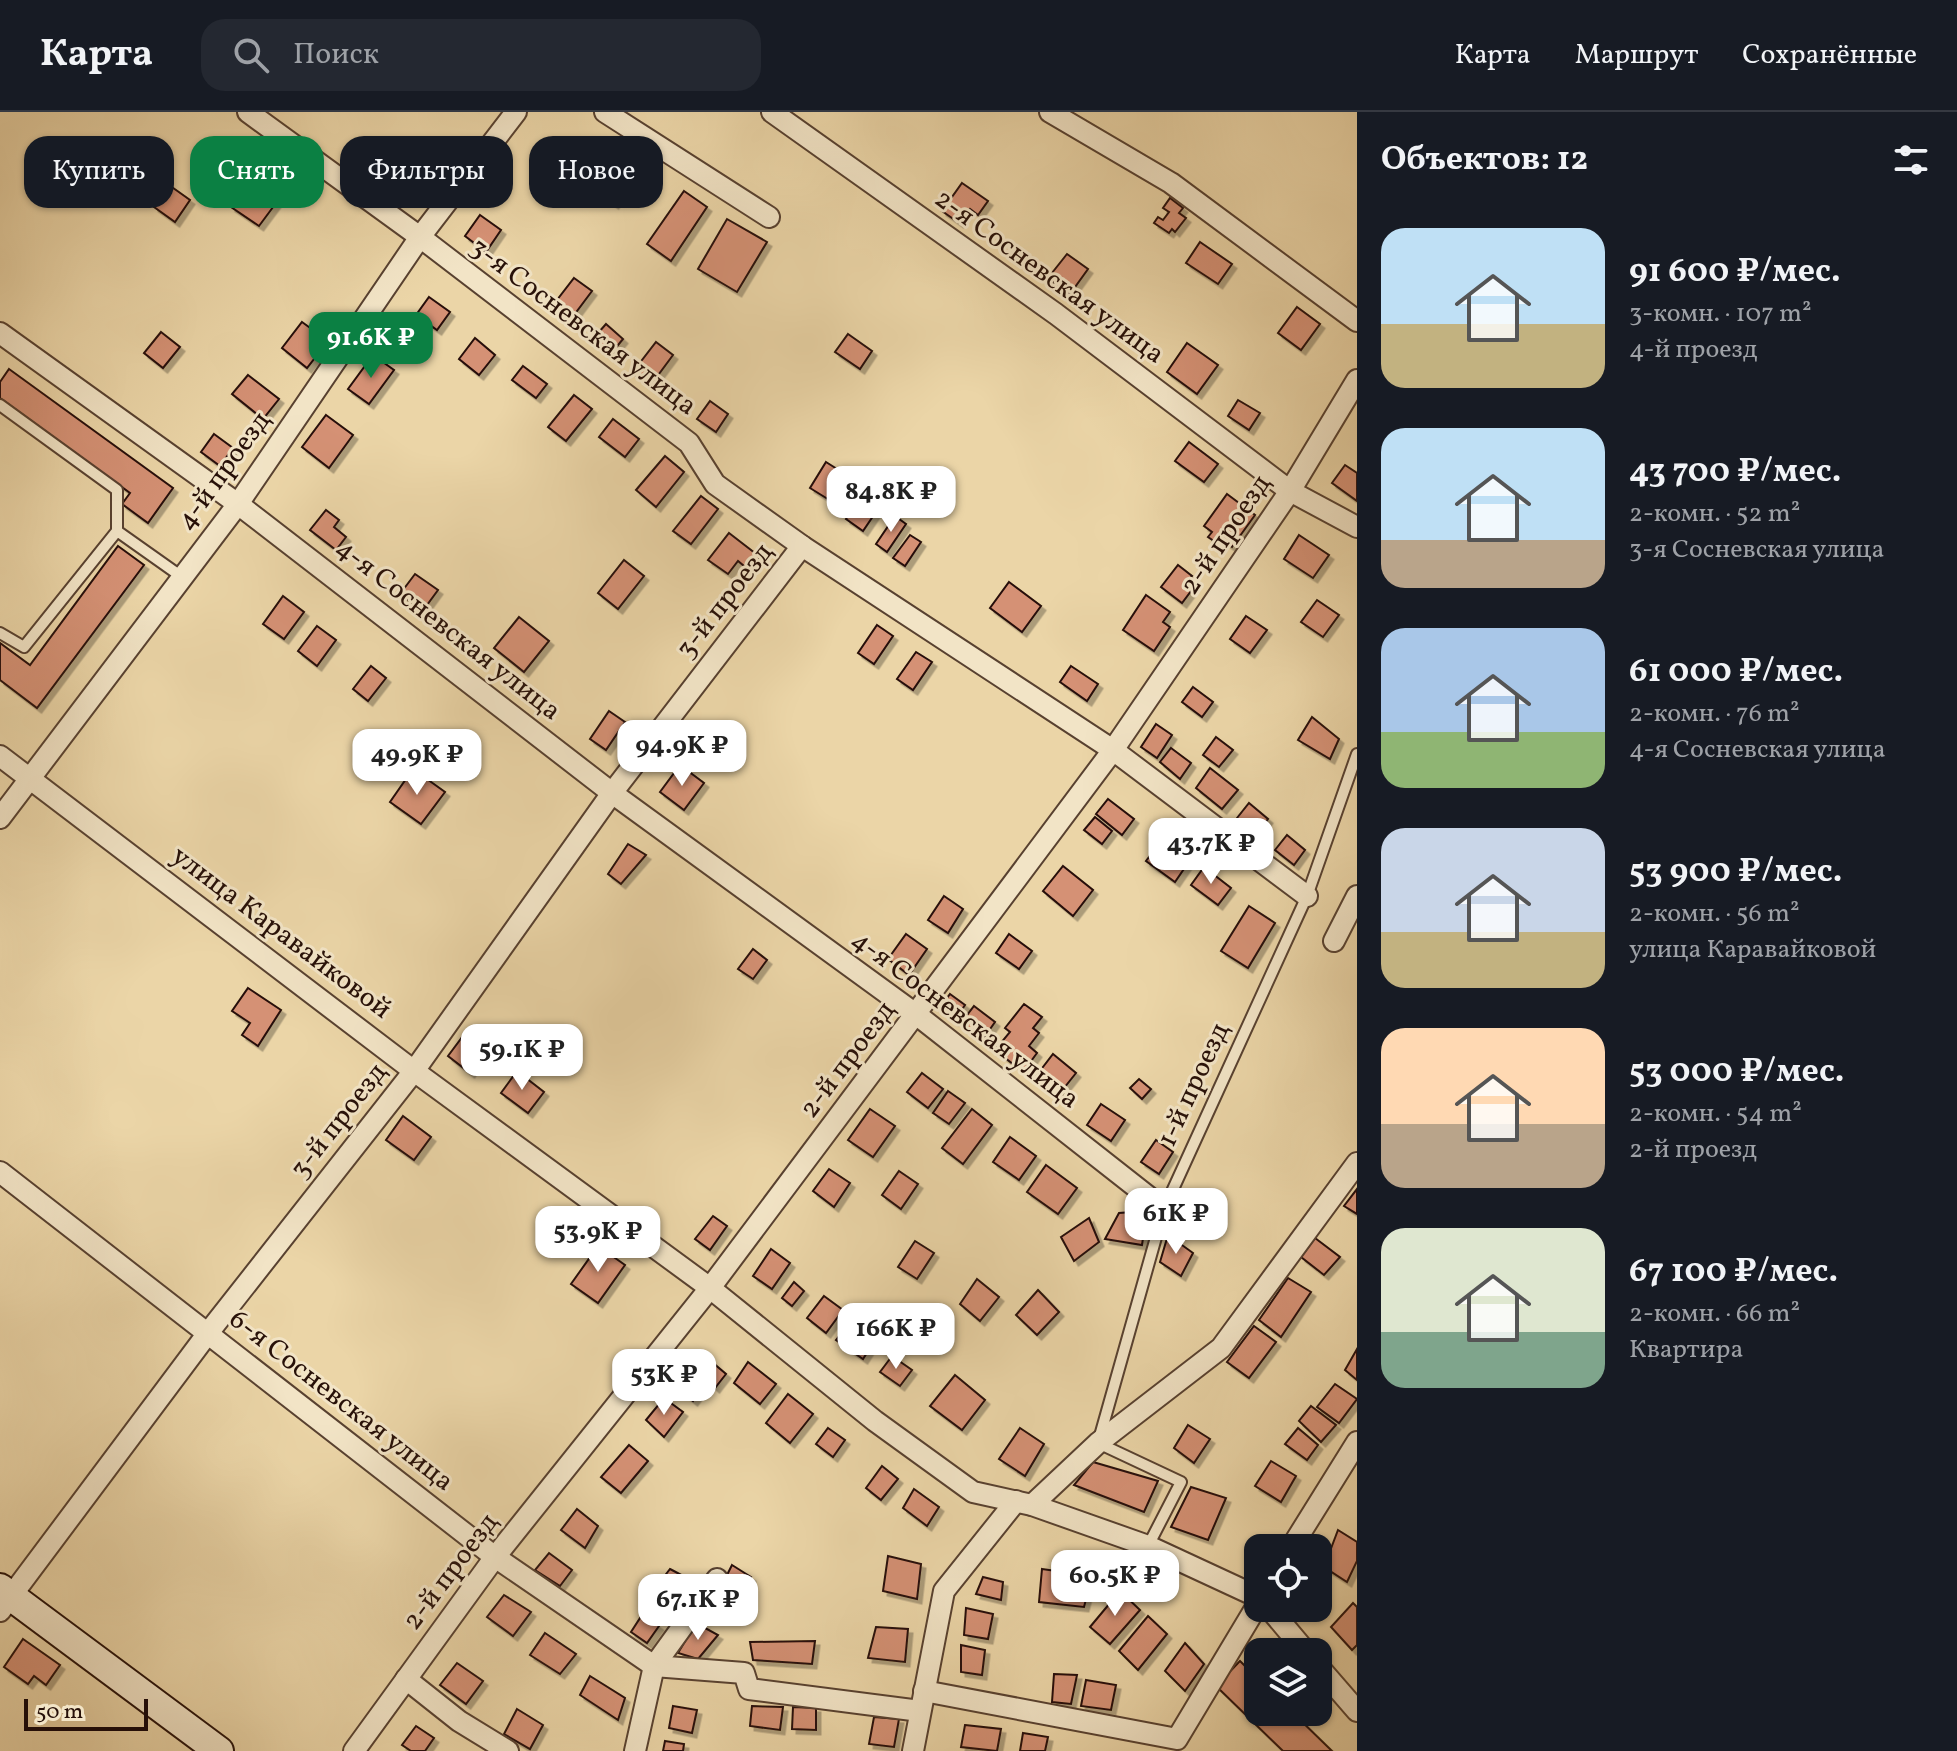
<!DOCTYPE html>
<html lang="ru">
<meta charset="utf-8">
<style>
:root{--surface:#171b24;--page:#242831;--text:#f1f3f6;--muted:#9ea1a6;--line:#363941;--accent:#0b8043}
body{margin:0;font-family:Vollkorn,serif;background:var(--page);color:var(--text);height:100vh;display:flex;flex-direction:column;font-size:30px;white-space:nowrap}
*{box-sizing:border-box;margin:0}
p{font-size:26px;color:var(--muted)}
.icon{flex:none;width:44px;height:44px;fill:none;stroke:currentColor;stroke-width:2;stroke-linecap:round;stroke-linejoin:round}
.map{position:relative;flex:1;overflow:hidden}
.side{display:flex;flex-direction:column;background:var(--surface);width:600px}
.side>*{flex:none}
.top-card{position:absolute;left:24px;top:24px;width:760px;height:72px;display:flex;gap:16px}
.controls{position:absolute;left:1244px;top:1422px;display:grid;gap:16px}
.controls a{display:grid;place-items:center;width:88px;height:88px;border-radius:16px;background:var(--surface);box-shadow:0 2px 6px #0004;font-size:40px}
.scale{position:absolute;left:24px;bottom:20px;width:124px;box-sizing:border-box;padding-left:8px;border:4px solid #271008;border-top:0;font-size:22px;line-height:28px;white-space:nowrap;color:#271008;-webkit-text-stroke:6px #f2e4c6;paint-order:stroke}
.price{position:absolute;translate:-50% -68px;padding:0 18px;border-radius:16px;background:#fff;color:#222;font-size:26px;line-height:52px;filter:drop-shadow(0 2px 4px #0008)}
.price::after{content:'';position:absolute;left:50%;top:48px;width:24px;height:18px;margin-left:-12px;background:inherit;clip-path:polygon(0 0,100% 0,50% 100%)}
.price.current{background:var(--accent);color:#fff}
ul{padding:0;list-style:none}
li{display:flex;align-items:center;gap:24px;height:200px;padding:0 24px}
li span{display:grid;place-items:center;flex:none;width:224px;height:160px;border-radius:24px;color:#555}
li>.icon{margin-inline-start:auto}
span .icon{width:96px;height:96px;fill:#fffc;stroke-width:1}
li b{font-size:34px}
h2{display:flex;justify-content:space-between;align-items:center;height:96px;padding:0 24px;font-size:34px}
.tag{padding:0 28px;border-radius:24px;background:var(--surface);box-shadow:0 2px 6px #0004;font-size:28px;line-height:72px}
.tag.current{background:var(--accent);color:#fff}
header{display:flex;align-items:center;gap:48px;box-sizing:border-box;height:112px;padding:0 40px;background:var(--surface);border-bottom:2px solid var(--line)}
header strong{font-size:38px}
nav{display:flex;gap:44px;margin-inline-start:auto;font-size:28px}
.search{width:560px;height:72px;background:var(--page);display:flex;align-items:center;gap:20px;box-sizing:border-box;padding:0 28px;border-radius:24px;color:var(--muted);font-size:30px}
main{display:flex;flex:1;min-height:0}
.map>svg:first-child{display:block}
</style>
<header>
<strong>Карта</strong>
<div class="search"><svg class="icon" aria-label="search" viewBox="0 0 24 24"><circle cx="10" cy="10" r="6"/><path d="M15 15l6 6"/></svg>Поиск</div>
<nav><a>Карта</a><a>Маршрут</a><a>Сохранённые</a></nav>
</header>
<main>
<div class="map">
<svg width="1357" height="1639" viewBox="0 0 1357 1639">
<defs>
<filter id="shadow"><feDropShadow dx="4.5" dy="4.5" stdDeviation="0" flood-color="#0004"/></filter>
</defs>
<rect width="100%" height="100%" fill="#ebd5a7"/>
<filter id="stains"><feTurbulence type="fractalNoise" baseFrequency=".0025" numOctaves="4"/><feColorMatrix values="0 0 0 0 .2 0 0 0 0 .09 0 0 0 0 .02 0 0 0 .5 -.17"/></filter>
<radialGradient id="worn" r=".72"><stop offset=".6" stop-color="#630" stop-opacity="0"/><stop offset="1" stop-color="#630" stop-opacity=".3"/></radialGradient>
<!-- building -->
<g fill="#d59174" stroke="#271008" stroke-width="2" filter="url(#shadow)">
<path d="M231,32L246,42L224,73L209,63Z"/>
<path d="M610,50L635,68L621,89L618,86L614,92L595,79L601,72L596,69Z"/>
<path d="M251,67L279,87L259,114L231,95Z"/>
<path d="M962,71L988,89L978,103L970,97L959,111L942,99Z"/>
<path d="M169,73L190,88L175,110L154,95Z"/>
<path d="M684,79L707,95L671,149L647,132Z"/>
<path d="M1170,86L1183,96L1179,101L1186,106L1175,120L1172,117L1169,121L1154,111L1158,105L1163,108L1169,100L1163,96Z"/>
<path d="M480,103L501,118L486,140L465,124Z"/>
<path d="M727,107L767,130L737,180L698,157Z"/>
<path d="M1200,130L1232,152L1218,172L1186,151Z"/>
<path d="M1067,142L1088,157L1070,182L1048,166Z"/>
<path d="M574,166L592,179L568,211L550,197Z"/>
<path d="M429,185L450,200L437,218L416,203Z"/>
<path d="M1297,195L1320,212L1301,238L1278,221Z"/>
<path d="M302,210L328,229L307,256L282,236Z"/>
<path d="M606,212L623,227L609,244L591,229Z"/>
<path d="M161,220L180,235L163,256L144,241Z"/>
<path d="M848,222L872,239L860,257L835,240Z"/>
<path d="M475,226L495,243L479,263L459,247Z"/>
<path d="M656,230L673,243L650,274L632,261Z"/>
<path d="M1187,231L1218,253L1197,282L1167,260Z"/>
<path d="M373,243L394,258L369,292L348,277Z"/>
<path d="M523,254L547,272L536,286L512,268Z"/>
<path d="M9,257L173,376L148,411L122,392L130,381L0,286V270Z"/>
<path d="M248,263L279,287L263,307L232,282Z"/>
<path d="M574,283L592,297L566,329L548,315Z"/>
<path d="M1238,288L1260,301L1249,318L1228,304Z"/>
<path d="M710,289L728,302L716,320L697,307Z"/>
<path d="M326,303L353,323L329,356L302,335Z"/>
<path d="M613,307L639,327L625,345L599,325Z"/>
<path d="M214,322L233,336L220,354L201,340Z"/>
<path d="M1189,330L1218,352L1204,370L1175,349Z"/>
<path d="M665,344L684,360L656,395L636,378Z"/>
<path d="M826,350L848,364L831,389L810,376Z"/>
<path d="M1345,353L1357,361V389L1332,371Z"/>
<path d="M869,374L886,385L863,419L846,407Z"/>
<path d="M1227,382L1255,403L1232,435L1224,430L1221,434L1208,425L1212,420L1204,414Z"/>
<path d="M701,384L718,397L691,432L673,419Z"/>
<path d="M326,398L339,408L334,415L346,425L336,438L310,418Z"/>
<path d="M895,404L906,412L887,440L876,432Z"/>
<path d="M729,421L760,445L750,459L738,449L728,462L708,448Z"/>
<path d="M910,423L921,430L905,454L893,446Z"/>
<path d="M1299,423L1329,443L1313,466L1284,447Z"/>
<path d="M118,434L144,453L37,596L0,568V531L30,553Z"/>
<path d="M624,448L644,464L618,497L598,481Z"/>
<path d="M1178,453L1192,464L1187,470L1194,475L1182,491L1161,475Z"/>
<path d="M415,462L438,478L427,493L422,489L418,495L400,482Z"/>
<path d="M1009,470L1041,494L1022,520L990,496Z"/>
<path d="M1146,483L1170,500L1163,510L1170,515L1154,539L1123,518Z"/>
<path d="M283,484L304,500L284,527L263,512Z"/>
<path d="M1317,488L1339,503L1323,525L1301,510Z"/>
<path d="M1246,504L1267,518L1250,541L1230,527Z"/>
<path d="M519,505L549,529L524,560L494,536Z"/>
<path d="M877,513L893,524L874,552L858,541Z"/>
<path d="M317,514L336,528L317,554L298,539Z"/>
<path d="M916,540L932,550L913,578L897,567Z"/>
<path d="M371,554L386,566L368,589L353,577Z"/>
<path d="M1071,554L1098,572L1087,589L1060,570Z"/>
<path d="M1193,575L1213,590L1202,605L1182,590Z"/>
<path d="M609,599L625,610L606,638L590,627Z"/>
<path d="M1312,605L1339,627L1330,647L1298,628Z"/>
<path d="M1156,612L1172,623L1157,646L1141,635Z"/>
<path d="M1216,625L1233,638L1219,655L1203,643Z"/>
<path d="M1171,636L1191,651L1180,667L1160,650Z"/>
<path d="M680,653L704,671L684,698L660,680Z"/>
<path d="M1210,656L1238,678L1222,697L1196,676Z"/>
<path d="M413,657L445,680L421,712L390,690Z"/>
<path d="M1108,687L1134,707L1122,723L1096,702Z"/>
<path d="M1249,691L1268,707L1256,722L1237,706Z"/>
<path d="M1095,705L1112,719L1102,732L1084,718Z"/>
<path d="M1287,723L1305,738L1294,753L1275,738Z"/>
<path d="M1162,728L1190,748L1175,770L1146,749Z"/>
<path d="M628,732L646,743L621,772L608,762Z"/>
<path d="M1063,754L1093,778L1073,804L1043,779Z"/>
<path d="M1204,755L1231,776L1218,793L1191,773Z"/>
<path d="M944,784L963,797L948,821L928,808Z"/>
<path d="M1249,794L1275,811L1248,856L1221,839Z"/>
<path d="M906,822L927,837L909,863L888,847Z"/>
<path d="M1009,822L1032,839L1019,857L996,841Z"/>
<path d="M753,837L767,848L753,867L738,857Z"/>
<path d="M248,876L281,898L258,934L242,923L250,911L232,899Z"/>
<path d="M950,882L965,893L954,909L939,897Z"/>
<path d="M1024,892L1042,905L1033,916L1039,921L1029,934L1037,941L1023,960L995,938L1010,920L1005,916Z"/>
<path d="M974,894L995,910L983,927L961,911Z"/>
<path d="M463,924L485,941L470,961L448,944Z"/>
<path d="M1053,942L1076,961L1056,986L1033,968Z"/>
<path d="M517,959L544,980L528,1001L501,981Z"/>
<path d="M922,961L943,977L928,996L907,980Z"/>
<path d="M1139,967L1151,977L1142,987L1130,976Z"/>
<path d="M948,979L965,991L949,1012L933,1001Z"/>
<path d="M1101,992L1125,1008L1111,1029L1087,1013Z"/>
<path d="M870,997L895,1014L873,1045L848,1028Z"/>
<path d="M972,997L992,1013L963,1052L942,1036Z"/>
<path d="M403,1004L431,1025L414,1048L386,1028Z"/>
<path d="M1010,1025L1036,1044L1019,1068L993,1050Z"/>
<path d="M1156,1028L1173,1040L1159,1062L1141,1050Z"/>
<path d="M1046,1053L1077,1076L1058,1102L1027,1080Z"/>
<path d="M829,1057L850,1071L834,1095L813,1079Z"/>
<path d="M899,1059L918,1072L901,1097L882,1083Z"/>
<path d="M1357,1077V1102L1344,1094Z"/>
<path d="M1147,1099L1142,1133L1105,1127L1119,1101Z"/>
<path d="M713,1104L727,1114L710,1138L695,1127Z"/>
<path d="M1089,1106L1099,1130L1074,1149L1061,1125Z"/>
<path d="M1168,1123L1193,1141L1181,1164L1160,1150Z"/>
<path d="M1315,1126L1340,1145L1324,1163L1301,1145Z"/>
<path d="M915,1129L934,1141L917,1167L898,1155Z"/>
<path d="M598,1134L625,1153L598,1191L571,1172Z"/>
<path d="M771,1137L790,1151L772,1177L753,1164Z"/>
<path d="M1288,1166L1311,1180L1281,1225L1259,1208Z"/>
<path d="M977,1167L999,1185L980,1209L960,1192Z"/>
<path d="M794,1170L804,1179L792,1194L782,1186Z"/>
<path d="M1038,1178L1059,1200L1037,1223L1016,1203Z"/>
<path d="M824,1184L843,1198L826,1221L807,1206Z"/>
<path d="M849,1212L875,1228L863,1247L836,1228Z"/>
<path d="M1254,1214L1276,1230L1249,1266L1227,1250Z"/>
<path d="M1357,1237V1268L1345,1258Z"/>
<path d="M892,1244L912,1258L900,1274L880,1260Z"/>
<path d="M706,1245L726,1262L715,1276L695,1258Z"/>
<path d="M748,1250L776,1272L760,1292L734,1271Z"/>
<path d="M685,1259L704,1274L693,1289L672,1272Z"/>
<path d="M955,1263L985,1288L962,1318L930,1294Z"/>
<path d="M1335,1272L1357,1287L1339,1311L1317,1295Z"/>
<path d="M788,1282L813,1302L790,1331L766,1311Z"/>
<path d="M664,1286L683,1300L664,1325L646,1308Z"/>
<path d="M1311,1294L1336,1313L1321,1330L1299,1309Z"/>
<path d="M1188,1313L1210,1327L1194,1351L1174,1336Z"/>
<path d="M828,1316L845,1328L833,1345L816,1332Z"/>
<path d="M1020,1316L1044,1332L1025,1364L999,1347Z"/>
<path d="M1298,1316L1318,1333L1307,1348L1285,1332Z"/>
<path d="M629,1333L648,1349L621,1381L601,1365Z"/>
<path d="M1271,1349L1296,1364L1281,1390L1255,1374Z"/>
<path d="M1093,1350L1158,1369L1144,1400L1074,1373Z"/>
<path d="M882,1354L898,1367L881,1388L866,1376Z"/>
<path d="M1191,1375L1226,1386L1208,1428L1171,1415Z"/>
<path d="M914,1377L939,1395L927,1414L903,1396Z"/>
<path d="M577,1397L598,1414L585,1436L561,1418Z"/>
<path d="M1338,1418L1357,1430V1449L1347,1470L1324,1455Z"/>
<path d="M549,1441L572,1458L560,1474L535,1458Z"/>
<path d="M888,1444L921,1452L917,1487L883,1479Z"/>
<path d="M732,1453L751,1465L741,1484L722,1473Z"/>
<path d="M670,1457L687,1466L671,1492L653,1479Z"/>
<path d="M1042,1457L1092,1464L1084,1495L1039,1490Z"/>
<path d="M983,1465L1003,1470L1001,1488L976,1482Z"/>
<path d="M1120,1479L1140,1498L1110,1532L1090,1515Z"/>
<path d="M504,1483L531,1500L513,1524L487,1505Z"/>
<path d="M1353,1491L1357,1495V1533L1352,1538L1331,1515Z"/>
<path d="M966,1496L993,1502L988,1527L964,1523Z"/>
<path d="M642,1503L659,1514L647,1531L631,1520Z"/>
<path d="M1148,1504L1167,1522L1138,1558L1119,1539Z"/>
<path d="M696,1511L718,1523L698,1547L678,1541Z"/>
<path d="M876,1515L908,1517L905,1550L868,1546Z"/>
<path d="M545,1521L576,1542L560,1562L530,1543Z"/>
<path d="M23,1527L60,1553L46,1573L34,1564L28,1572L4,1555Z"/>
<path d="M815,1529L812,1552L753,1548L750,1530Z"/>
<path d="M1185,1531L1204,1552L1185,1579L1165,1559Z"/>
<path d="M961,1533L985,1538L982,1563L961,1560Z"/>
<path d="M1240,1549L1258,1567V1600H1292L1332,1639H1283L1216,1574Z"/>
<path d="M457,1551L483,1569L466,1592L440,1573Z"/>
<path d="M1054,1562L1077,1563L1071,1592L1052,1590Z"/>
<path d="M590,1564L625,1586L618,1608L580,1583Z"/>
<path d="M1086,1568L1116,1573L1111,1598L1081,1594Z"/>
<path d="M673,1594L697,1598L692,1621L669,1616Z"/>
<path d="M752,1594L783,1595L780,1618L750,1614Z"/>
<path d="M793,1595L816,1596V1618L792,1617Z"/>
<path d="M517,1597L543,1613L530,1637L504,1622Z"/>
<path d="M874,1605L899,1607L894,1635L869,1632Z"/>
<path d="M965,1613L1001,1617L997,1639L961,1635Z"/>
<path d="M416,1614L434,1626L425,1639H411L402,1633Z"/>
<path d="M1023,1621L1048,1625L1045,1639H1020Z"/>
<path d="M665,1629L684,1632L683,1639H663Z"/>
</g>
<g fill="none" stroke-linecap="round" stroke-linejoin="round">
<defs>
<g id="lane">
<path d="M0,293L117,378V419"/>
<path d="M0,521L24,535L117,419L182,465"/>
<path d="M1148,1434L1181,1370L1098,1331L1164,1097L1307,784L1357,642"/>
</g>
<g id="street">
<path d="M248,0L420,125L689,331L715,372L802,434L1113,638L1307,784"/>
<path d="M605,0L769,105"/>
<path d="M772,0L1056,202L1290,379L1357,415"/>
<path d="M1050,0L1171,71L1357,209"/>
<path d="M0,221L238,392L612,681L917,903L1164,1097"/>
<path d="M0,644L414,959L710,1176L875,1309L973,1380L1032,1393L1148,1434L1258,1485"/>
<path d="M0,706L238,392L420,125L516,0"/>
<path d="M1334,829L1357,784"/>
<path d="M0,1060L495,1445L654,1554"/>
<path d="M1032,1393L1098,1331L1221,1236L1357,1051"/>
<path d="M1291,1436L1357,1330"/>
<path d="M1269,1496L1306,1540"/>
<path d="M0,1499L208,1221L414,959L612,681L802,434"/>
<path d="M654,1554L744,1561L749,1577L920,1599"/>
<path d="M1318,1554L1357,1599"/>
<path d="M406,1567L459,1609L508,1639"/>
<path d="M924,1579L1177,1627L1258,1492"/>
<path d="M354,1639L495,1445L710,1176L1113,638L1290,379L1357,268"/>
<path d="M635,1639L654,1554L717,1467"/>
<path d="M913,1639L944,1479L1016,1389"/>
</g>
<path id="secondary" d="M0,1476L219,1639"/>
</defs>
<!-- lane casing -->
<use href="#lane" stroke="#584130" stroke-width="14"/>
<!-- street casing -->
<use href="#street" stroke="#584130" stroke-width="24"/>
<!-- secondary casing -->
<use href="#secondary" stroke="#271008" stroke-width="32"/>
<!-- lane -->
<use href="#lane" stroke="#f2e4c6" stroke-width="10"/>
<!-- street -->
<use href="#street" stroke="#f2e4c6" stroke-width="20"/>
<!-- secondary -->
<use href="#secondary" stroke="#f2e4c6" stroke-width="28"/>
</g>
<g text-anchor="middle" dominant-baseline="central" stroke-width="6" stroke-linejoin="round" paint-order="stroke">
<!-- street labels -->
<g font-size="28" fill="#271008" stroke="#f2e4c6">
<text transform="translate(1049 165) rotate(36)">2-я Сосневская улица</text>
<text transform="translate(583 215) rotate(37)">3-я Сосневская улица</text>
<text transform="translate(224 359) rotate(-54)">4-й проезд</text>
<text transform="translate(1226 423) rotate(-56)">2-й проезд</text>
<text transform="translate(725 489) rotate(-52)">3-й проезд</text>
<text transform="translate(448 518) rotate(38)">4-я Сосневская улица</text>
<text transform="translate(281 821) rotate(37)">улица Каравайковой</text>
<text transform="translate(965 908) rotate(37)">4-я Сосневская улица</text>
<text transform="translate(848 948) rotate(-53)">2-й проезд</text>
<text transform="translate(1194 973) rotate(-65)">1-й проезд</text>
<text transform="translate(339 1009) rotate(-52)">3-й проезд</text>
<text transform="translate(341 1289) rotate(38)">6-я Сосневская улица</text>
<text transform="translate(451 1460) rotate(-53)">2-й проезд</text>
</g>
</g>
<rect width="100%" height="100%" filter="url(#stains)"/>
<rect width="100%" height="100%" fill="url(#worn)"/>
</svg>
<div class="controls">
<a><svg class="icon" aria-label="locate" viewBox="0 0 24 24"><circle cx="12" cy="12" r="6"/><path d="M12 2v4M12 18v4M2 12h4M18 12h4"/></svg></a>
<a><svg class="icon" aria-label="layers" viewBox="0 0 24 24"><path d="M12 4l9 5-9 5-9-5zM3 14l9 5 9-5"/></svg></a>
</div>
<div class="scale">50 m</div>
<b class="price current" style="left:371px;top:268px">91.6K ₽</b>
<b class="price" style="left:891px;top:422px">84.8K ₽</b>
<b class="price" style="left:682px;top:676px">94.9K ₽</b>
<b class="price" style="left:417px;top:685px">49.9K ₽</b>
<b class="price" style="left:1211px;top:774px">43.7K ₽</b>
<b class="price" style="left:522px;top:980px">59.1K ₽</b>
<b class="price" style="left:1176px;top:1144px">61K ₽</b>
<b class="price" style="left:598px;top:1162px">53.9K ₽</b>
<b class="price" style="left:896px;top:1259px">166K ₽</b>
<b class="price" style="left:664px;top:1305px">53K ₽</b>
<b class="price" style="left:1115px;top:1506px">60.5K ₽</b>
<b class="price" style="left:698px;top:1530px">67.1K ₽</b>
<div class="top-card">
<a class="tag">Купить</a>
<a class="tag current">Снять</a>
<a class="tag">Фильтры</a>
<a class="tag">Новое</a>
</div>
</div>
<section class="side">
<h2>Объектов: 12<svg class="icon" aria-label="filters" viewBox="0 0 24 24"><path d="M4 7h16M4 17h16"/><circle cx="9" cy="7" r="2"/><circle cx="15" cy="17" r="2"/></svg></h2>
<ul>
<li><span style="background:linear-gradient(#bfe0f5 60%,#c2b280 0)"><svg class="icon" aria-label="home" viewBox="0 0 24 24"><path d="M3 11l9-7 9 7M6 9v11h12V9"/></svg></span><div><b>91 600 ₽/мес.</b><p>3-комн. · 107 m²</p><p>4-й проезд</p></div></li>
<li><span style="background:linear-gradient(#bfe0f5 70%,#b9a48a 0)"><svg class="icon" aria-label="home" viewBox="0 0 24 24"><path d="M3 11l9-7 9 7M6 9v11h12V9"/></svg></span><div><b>43 700 ₽/мес.</b><p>2-комн. · 52 m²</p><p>3-я Сосневская улица</p></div></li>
<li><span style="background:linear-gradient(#a9c7e8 65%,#8fb573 0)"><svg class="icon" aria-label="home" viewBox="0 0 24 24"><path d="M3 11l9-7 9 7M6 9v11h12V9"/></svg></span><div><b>61 000 ₽/мес.</b><p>2-комн. · 76 m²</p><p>4-я Сосневская улица</p></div></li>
<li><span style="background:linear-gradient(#c9d6e8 65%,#c2b280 0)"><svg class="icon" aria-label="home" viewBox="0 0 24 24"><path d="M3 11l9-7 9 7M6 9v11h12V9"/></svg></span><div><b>53 900 ₽/мес.</b><p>2-комн. · 56 m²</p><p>улица Каравайковой</p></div></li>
<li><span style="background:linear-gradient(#ffd9b3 60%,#b9a48a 0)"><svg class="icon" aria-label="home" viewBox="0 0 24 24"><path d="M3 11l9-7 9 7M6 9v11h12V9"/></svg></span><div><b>53 000 ₽/мес.</b><p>2-комн. · 54 m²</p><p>2-й проезд</p></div></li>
<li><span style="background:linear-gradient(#dfe7d0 65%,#7fa58c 0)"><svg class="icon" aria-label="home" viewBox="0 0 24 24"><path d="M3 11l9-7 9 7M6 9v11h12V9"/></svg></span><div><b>67 100 ₽/мес.</b><p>2-комн. · 66 m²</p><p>Квартира</p></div></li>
</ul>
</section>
</main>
